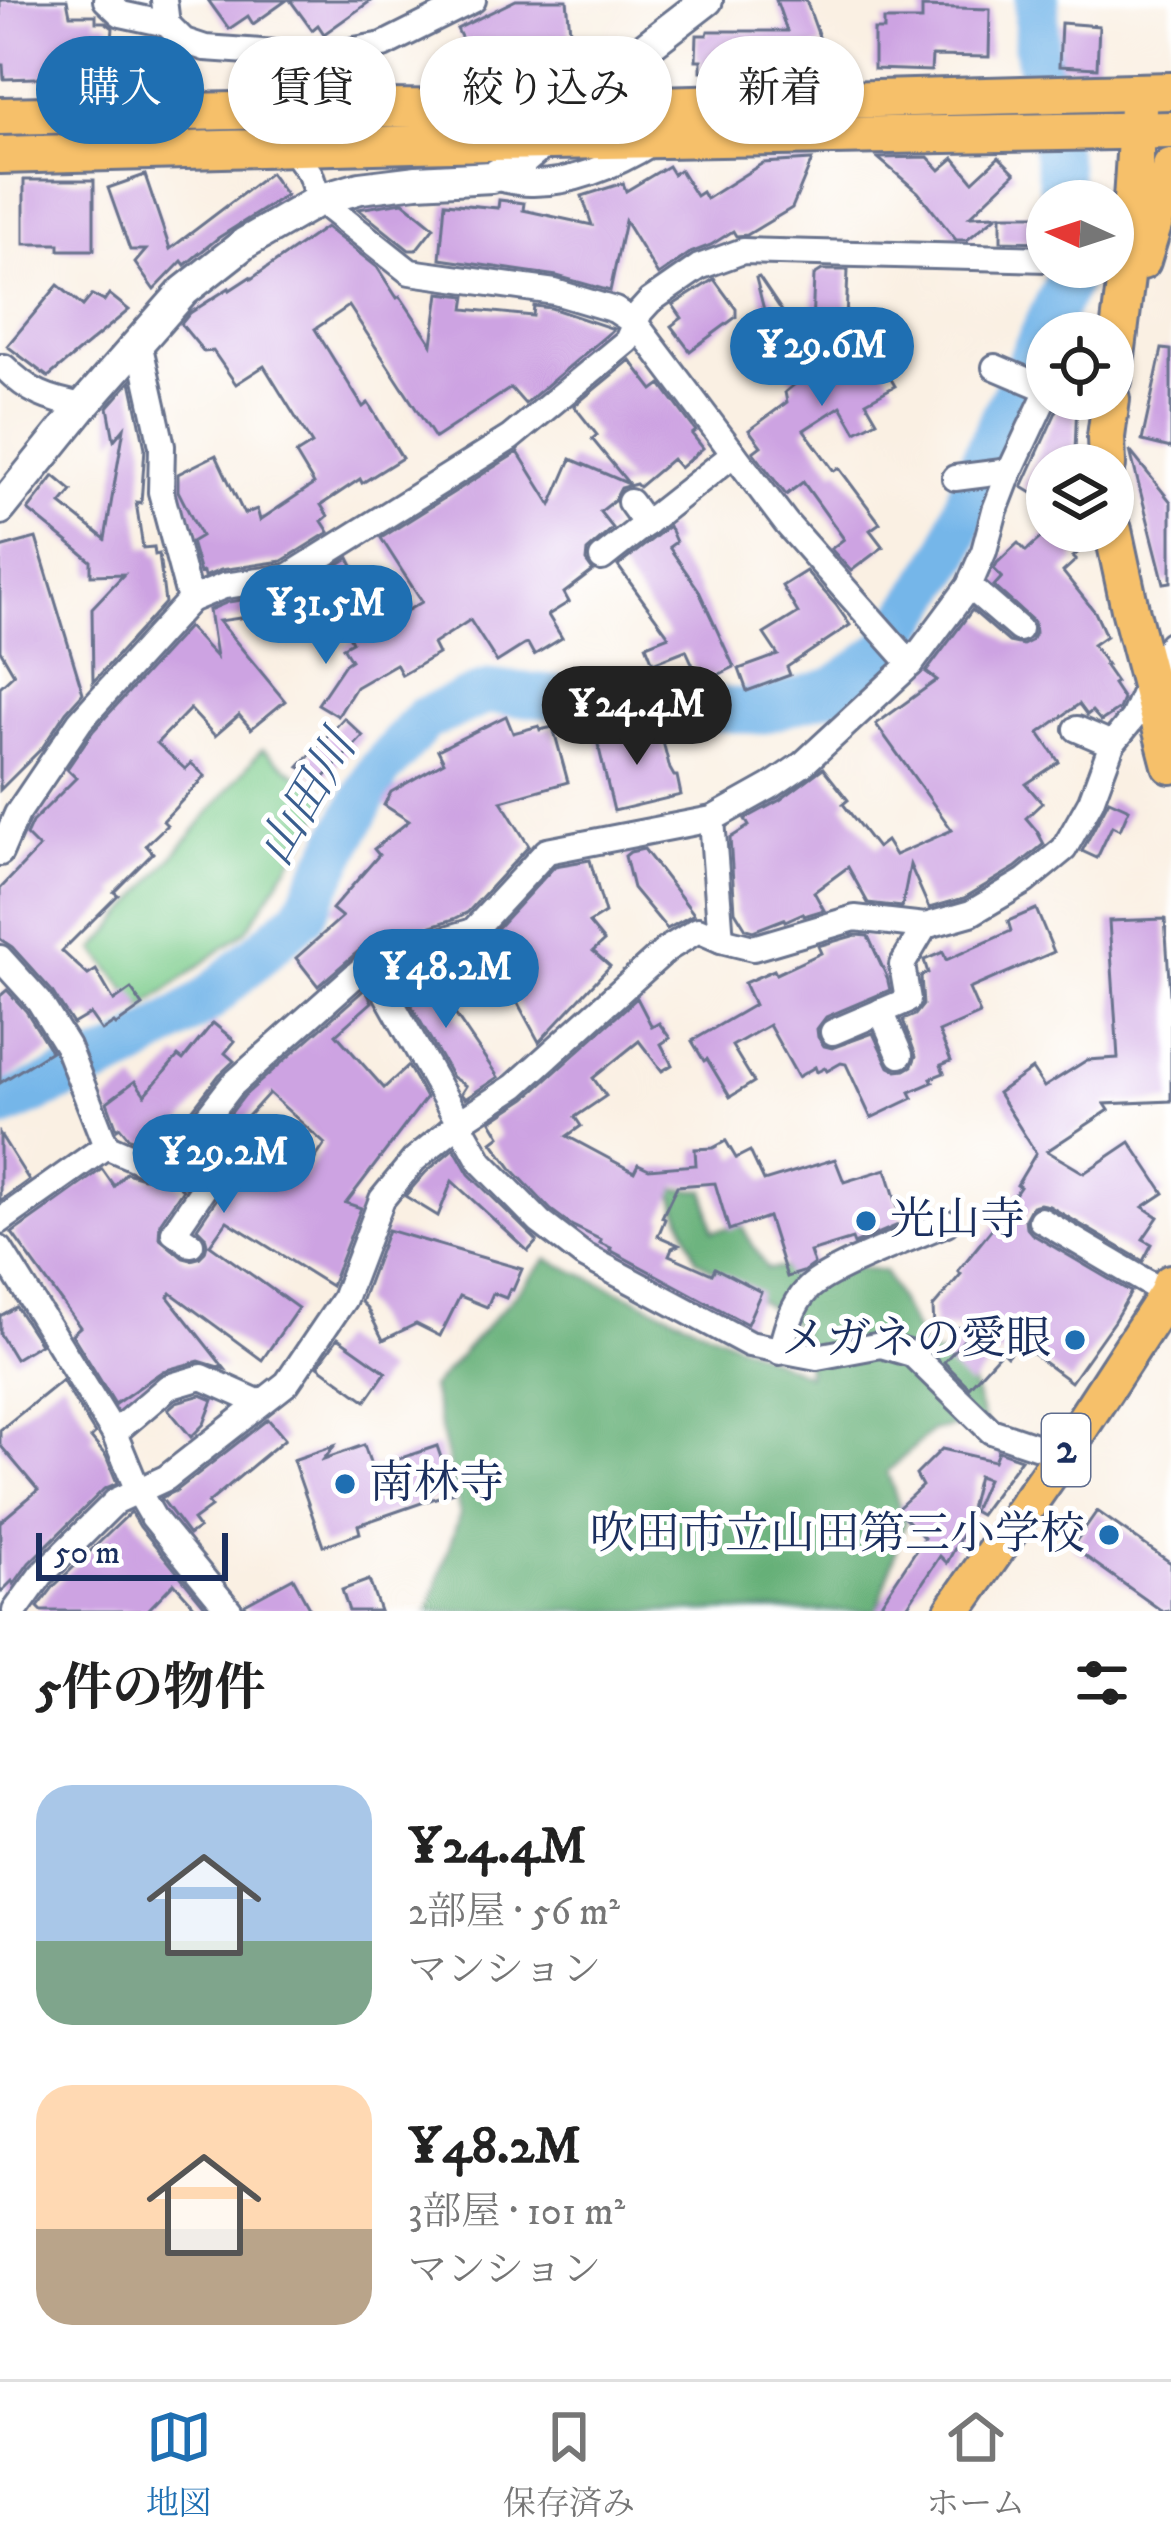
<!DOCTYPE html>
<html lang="ja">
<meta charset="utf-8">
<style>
:root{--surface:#fff;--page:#f2f2f2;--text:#222;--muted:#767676;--line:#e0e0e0;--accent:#1f6fb2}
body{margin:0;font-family:"IM FELL DW Pica","Noto Serif JP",serif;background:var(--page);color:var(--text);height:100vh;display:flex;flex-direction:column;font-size:45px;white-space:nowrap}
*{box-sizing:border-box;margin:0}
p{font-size:39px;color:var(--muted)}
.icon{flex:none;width:66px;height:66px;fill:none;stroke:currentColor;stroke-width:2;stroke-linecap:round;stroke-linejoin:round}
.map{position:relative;height:1611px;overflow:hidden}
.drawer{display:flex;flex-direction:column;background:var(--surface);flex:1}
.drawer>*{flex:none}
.guide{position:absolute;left:36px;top:36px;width:1101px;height:108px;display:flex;gap:24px}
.needle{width:78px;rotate:273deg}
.buttons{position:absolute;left:1026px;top:180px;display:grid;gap:24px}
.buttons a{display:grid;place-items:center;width:108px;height:108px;border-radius:50%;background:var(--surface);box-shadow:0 3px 9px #0004;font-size:60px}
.scale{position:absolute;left:36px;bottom:30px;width:192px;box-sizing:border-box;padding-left:12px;border:6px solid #1b2f5e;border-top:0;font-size:33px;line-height:42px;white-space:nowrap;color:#1b2f5e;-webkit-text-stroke:9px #fff;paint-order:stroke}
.price{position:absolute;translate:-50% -102px;padding:0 27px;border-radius:42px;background:var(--accent);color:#fff;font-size:39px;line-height:78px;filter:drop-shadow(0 3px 6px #0008)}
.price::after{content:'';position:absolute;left:50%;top:72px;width:36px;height:27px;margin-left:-18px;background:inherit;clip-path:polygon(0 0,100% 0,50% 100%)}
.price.selected{background:#222;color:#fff}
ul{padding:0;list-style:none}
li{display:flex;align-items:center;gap:36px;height:300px;padding:0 36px}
li span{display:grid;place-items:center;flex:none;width:336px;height:240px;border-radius:36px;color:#555}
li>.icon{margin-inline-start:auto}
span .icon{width:144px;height:144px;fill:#fffc;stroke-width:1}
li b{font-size:51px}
h2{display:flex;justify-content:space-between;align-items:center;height:144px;padding:0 36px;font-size:51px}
.chip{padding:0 42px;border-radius:54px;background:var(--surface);box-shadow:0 3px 9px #0004;font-size:42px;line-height:108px}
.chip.selected{background:var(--accent);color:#fff}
.tab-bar{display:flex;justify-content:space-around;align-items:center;height:168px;border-top:3px solid var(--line);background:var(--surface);font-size:33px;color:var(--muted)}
.tab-bar a{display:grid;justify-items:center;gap:6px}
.tab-bar .selected{color:var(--accent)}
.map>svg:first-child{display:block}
</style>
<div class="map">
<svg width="1171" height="1611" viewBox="0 0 1171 1611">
<rect width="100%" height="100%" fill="#fff"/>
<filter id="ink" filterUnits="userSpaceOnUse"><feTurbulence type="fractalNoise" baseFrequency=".00833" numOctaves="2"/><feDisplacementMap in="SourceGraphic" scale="24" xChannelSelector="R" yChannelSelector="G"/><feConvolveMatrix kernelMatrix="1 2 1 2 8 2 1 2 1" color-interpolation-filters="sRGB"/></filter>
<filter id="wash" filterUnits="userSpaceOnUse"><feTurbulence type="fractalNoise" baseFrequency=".004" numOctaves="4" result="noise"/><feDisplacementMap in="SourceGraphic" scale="48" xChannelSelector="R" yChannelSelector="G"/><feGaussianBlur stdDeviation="2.7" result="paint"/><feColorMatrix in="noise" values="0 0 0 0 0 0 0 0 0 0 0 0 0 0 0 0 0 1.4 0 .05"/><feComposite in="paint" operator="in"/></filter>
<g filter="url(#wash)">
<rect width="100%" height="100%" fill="#faf0e3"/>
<!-- green -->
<g fill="#7ecd8d" stroke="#4c7e76" stroke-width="3">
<path d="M134,33L169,52L197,83H134Z"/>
<path d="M262,749L330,800L247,930L142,1009L95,950Z"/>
</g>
<!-- forest -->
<path fill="#66b078" stroke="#40706b" stroke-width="3" d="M671,1189L705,1190L713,1231L741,1225L767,1269L835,1264L884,1271L927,1353L964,1357L984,1421L932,1431L887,1472L905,1522L877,1611H428L460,1514L431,1388L547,1259L808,1375L800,1328L696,1259Z"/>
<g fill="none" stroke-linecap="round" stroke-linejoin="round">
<!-- river -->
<g stroke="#74b6e9" stroke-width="45">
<path d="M1037,0L1036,48L1064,201"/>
<path d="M0,1107L126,1052L205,1002L303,915L378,772L424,719L488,692L760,712L835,689L888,650L951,552L977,472L1069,278V267"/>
</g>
</g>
<g id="blocks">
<!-- building -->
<g fill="#cda3e2" fill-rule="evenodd">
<path d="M0,0H67L70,15H96V22H105L113,28L112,40H132L130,75L4,79L3,65H0Z"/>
<path d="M208,0H287L253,24L248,16L229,29Z"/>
<path d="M290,0H372L324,34L318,25L312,30Z"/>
<path d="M516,0H567L573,62L528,65L527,53L482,78L457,29Z"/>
<path d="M776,0H806L822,45L771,63V71H701V60H696L697,35H707L708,31H787Z"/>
<path d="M922,7L990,9L989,57L932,56L931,71L874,69V30H884V20H922Z"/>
<path d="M1061,23L1099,26L1097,68L1059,66Z"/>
<path d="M928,157L940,170L954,158L973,181L999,157L1015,173L970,216L998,215L967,240H956L918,192L878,158Z"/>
<path d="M812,160L792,208L747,235L736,236L733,231L711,245L690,253L658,275L625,221L610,291L557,276L440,259L445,203L498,208L499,200L524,203L523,210L592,225L582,196L623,183L626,191L668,166L673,174L680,170L696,196L702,192L706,199L763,163Z"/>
<path d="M270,173L286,195L218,238L185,265L182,261L154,290L135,263L146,250H130L108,188L145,175L170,249Z"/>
<path d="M24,180H94V250H59V244H24Z"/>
<path d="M403,202L434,227L416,250H409L358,209Z"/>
<path d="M1001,215H1045V242L1001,241Z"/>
<path d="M326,227L377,267L397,298L400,296L432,344L439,293L466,296L464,309L533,316L534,306L551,308L614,329L525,404L511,388L435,438L349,306L315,329L363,407L368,403L402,458L362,483L360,479L321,505L328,516L322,521L329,532L282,561L221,570L204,577L203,572L200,573L191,542L201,536L178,491V474L216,455L244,514L257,509L260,520L314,484L296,454L312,444L264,366L236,384L213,351L204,352L181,324L190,313L229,288L230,290L250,277L251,279Z"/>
<path d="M822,270H848L845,344L864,333L895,386L866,402L877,421L856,432L841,406L804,430L834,471L839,468L880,523L870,530L883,547L851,571L831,549L844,539L803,482L786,495L753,452L761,446L749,430L787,402L785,392L795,384L776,358L756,278L759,277L811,354L814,275Z"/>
<path d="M714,279L736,309V317L690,351L671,326L682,318L673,305Z"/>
<path d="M58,285L83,306L92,295L104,301L109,294L129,310L48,377L7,346Z"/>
<path d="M1162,349L1171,350V448L1142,441Z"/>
<path d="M630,360L653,390L661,384L696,431L692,434L703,448L680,468L672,459L639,487L636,484L621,488L614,501L600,512L613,528L587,551L586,561L593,571L564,593L569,602L548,615L562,638L534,655L528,644L524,645L497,662L470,620L433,644L438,654L402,675L396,664L356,687L338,716L318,704L345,664L351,660L343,647L352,642L332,601L322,606L219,621L285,701L251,729L239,715L215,736L190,709L157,743L185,769L191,763L205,776L163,821L167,825L146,845L153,853L114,892L118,895L62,951L88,975L96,970L114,1001L131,989L143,1006L116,1025L114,1023L102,1031L90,1014L73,1024L51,990L12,947L0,939V889L39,848L26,835L32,822L76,778L67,769L93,731L188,627L216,657L209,610L228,602L291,593L349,558L382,625L422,602L381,538L518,452L551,505L571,459L629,484L592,439L597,435L574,406Z"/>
<path d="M131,381L145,448L141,503L136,502L143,548L154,547L155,555L159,554L165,603L93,682L92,608L124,574L91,575V561L28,510L54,476L72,491L61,504L105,539L124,428L114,440L108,407Z"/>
<path d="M1062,399H1077L1075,452L1069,465H1047V502L1022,487Z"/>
<path d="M1130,451L1171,502V582L1164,583Z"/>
<path d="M669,526L676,542L669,547L698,589L734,667L701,683L686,650L653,663L646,645L669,636L618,566Z"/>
<path d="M1048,531H1080L1084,547L1073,557L1076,560L1063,572L1095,612L1106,636L1093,645L1107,665L1105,666L1116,682L1113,684L1123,699L1119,709L1101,721L1092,711L1087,715L1079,704L1039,733L1059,762L1026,784L1042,803L1026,818L1037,831L1044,844L1016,867L964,898L929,908L910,865L902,907L868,903L848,867L814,892L824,910L804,916L803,913L785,921L784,919L753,931L746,929L735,911L730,838L749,826L745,819L780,800L823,768L848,800L843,804L877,848L886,841L895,855L952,830L876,724L937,680L926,672L972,610L1009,642L1023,645L1031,641L1035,633L1034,622L994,586L1002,577L994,569L997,563L1018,543L1026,551Z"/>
<path d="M36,538L83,693L66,712L42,748L0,790V687L14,674L0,650V548Z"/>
<path d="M806,571L836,605L850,625L787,667L790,675L747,691L739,669L778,655L764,634L798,613L782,586Z"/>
<path d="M506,716L513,733L539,726L540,730L553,727L568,782L501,801L529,846L468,912L454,919L362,948L318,986L296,958L342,917L332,909L379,855L374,849L409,821L384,805L391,792L444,762L438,750Z"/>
<path d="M344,718L363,736L323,779L299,767Z"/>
<path d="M628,728L629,732L645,728L647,734L660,730L670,769L674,776H677L681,795L614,811L596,736Z"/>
<path d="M1109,800L1129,809L1120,830L1112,826L1097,858L1082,851Z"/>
<path d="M644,849L694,914L667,929L633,888L625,856L630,852Z"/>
<path d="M590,860L605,913L589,923L604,941L593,951L610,966L539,1042L508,985L527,965L493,933L555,866Z"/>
<path d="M1036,909L1054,952L969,989L980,1014L939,1032L951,1061L941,1065L944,1073L931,1078L933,1082L910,1092L913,1098L871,1118L846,1064L841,1063L827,1071L825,1068L817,1072L815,1067L798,1077L769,1025L732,1046L754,1082L730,1097L707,1059L704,1061L692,1041L754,1005L744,983L774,970L776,974L821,953L818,946L856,935L868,936L887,977L890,990L826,1017L817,1029L818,1037L824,1046L832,1048L873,1033L889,1067L897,1071L905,1070L912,1066L916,1056L903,1020L915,1015L923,1005L921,976L928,973L924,960L943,952L946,960L1011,931L1008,921Z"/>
<path d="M1165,919L1171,1009V1101L1105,1104L1109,1110L1047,1151L1084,1173L1130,1142L1164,1193L1143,1207L1158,1217L1143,1239L1152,1244L1143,1261L1049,1206L1040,1204L1032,1206L1025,1219L1026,1227L1032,1234L1131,1292L1114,1321L1071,1382L1018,1343L1007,1356L1002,1351L969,1387L944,1362L976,1327L934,1328L933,1307L961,1274L958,1271L991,1230L1020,1187L1017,1185L1036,1153L998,1093L1032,1069L1044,1087L1087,1060L1118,1058L1109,921Z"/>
<path d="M421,964L498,1077L465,1099L461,1094L466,1086L452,1077L393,973Z"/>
<path d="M365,989L372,1002L336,1034L384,1088L408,1066L426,1098L346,1203L361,1208L331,1286L227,1221L210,1245L298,1308L262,1360L171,1293L168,1297L225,1369L199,1361L163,1371L115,1404L72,1334L80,1327L12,1233L102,1169L114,1186L126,1173L143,1178H168L183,1189L160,1223L159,1238L183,1258L191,1260L199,1258L205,1252L207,1244L205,1236L197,1228L220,1194L222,1185L217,1172L196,1158L244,1096ZM269,1093L325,1144L302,1178L241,1124Z"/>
<path d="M7,990L26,1011L51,1051L0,1083V996Z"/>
<path d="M637,998L652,1027L659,1023L670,1038L661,1044L672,1065L662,1071L639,1041L593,1078L606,1096L575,1117L581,1126L567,1136L634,1172L638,1164L649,1169L696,1165L695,1149L713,1148L726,1141L736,1158L750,1151L764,1181L835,1159L844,1182L886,1169L903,1223L854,1244L852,1239L810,1252L814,1264L803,1272L787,1277L768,1217L729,1230L715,1183L677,1186L662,1217L665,1219L658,1236L679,1245L672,1248L669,1255L712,1274L715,1268L761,1292L747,1324L610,1250L611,1248L600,1243L601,1240L571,1225L551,1210L512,1169L492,1142L500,1136L491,1121L526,1098Z"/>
<path d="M213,1023L235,1041L225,1053L234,1061L219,1075L165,1145H146L128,1137L120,1127L117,1129L107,1102L135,1081L145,1095L178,1056L183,1060Z"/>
<path d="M0,1134L29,1180L0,1201Z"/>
<path d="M454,1148L469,1174L537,1241L528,1251L452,1181L438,1216L405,1196L426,1172Z"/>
<path d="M388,1230L522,1269L513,1290L510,1289L506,1298L493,1293L487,1307L460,1296L440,1336L416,1324L383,1340L367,1308L361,1302Z"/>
<path d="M16,1307L40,1344L15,1359L0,1334V1316Z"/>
<path d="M338,1338L386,1372L366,1401L318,1366Z"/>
<path d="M62,1380L95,1434L91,1438L106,1456L117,1483L104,1489L29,1563L14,1584L12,1581L0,1593V1522L38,1490L0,1445V1430Z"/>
<path d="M201,1395L213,1400L204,1424L191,1437L168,1409L176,1402Z"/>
<path d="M268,1419L285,1439L208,1503L211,1507L193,1520L199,1528L189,1535L161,1498L176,1491Z"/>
<path d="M364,1445L372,1468L437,1446L453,1492L358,1525L360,1533L323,1546L293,1460L334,1446L324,1459Z"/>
<path d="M942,1449L994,1461L998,1451L1021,1459L980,1515L973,1511L987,1479L978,1476L965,1529L947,1563L940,1556L904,1611H876L924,1538L897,1509L922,1486L916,1475Z"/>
<path d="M1097,1511L1171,1563V1611H1162L1072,1547Z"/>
<path d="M131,1512L140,1527L209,1611H199L174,1583L147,1611H42L38,1607L54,1586Z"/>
<path d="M293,1578L311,1611H246L245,1604Z"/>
<path d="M369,1580L380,1611H349L342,1590Z"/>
</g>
</g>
</g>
<g filter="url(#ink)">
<use href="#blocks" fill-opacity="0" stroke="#69738d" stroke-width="3"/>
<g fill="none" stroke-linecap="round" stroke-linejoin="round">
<defs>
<g id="minor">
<path d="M106,0L121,14L167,24"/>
<path d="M164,0L167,24L184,41L205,48L320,56L383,45L473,0"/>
<path d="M291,147L310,174L319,200L410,272L555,292L615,310L636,324L786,523L911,664"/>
<path d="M492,177C504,179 517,183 530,183C574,184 618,164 655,141"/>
<path d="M139,342L162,446L161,492L190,600"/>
<path d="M0,367H4C30,393 47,399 83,406"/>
<path d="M995,367L1047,389"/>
<path d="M955,478L1010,471"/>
<path d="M630,502L646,524"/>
<path d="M602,558L734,454"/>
<path d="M969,586L1019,629"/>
<path d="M1077,729L1112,744"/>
<path d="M712,819L721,940"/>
<path d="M0,853L17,814L80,721L190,600L224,586L288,577L510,438L627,341L640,312L650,301L699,267L743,251L1047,259"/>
<path d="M0,958L39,1001L67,1046L106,1146L0,1221"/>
<path d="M369,963L481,1162L540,1222L583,1255L749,1344L817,1357L881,1345L912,1354L991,1431L1062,1455"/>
<path d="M881,1011L900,1055"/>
<path d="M833,1032L908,1000L902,965L925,926"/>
<path d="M106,1146L143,1162L173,1161L232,1085L369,963L473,931L547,851L712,819L771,786L803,764L911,664L969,586L984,551L995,510L1010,471L1047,392"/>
<path d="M173,1161L206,1185L174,1232L191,1244"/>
<path d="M1041,1220L1167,1294"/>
<path d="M0,1249L114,1433L138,1491L153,1517L230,1611"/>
<path d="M780,1352C786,1330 791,1307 807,1290C827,1268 915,1237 946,1223"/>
<path d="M114,1433L168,1387L202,1377L260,1403"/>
<path d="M15,1611L41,1575L116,1501L166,1478L287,1383L344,1299L382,1199L414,1160L460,1122L515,1086L667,949L698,930L721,940L753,948L855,918L925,926L971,913L1025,881L1064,849L1091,801L1112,744L1133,718L1149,681L1171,644"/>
</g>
<path id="tertiary" d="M0,509L83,406L184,291L245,243L319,200L360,188L417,181L492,177L518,164L586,107L637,54L707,0"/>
<g id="primary">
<path d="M0,116L377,108L505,109L1171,91"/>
<path d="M0,155L489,142L1171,130"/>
<path d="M1142,261L1171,167"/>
<path d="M1113,380L1128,261L1138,109"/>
<path d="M1107,465L1106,437L1111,399"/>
<path d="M1113,530L1130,609L1171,765"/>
<path d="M953,1611L1062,1455L1167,1294L1171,1283"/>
</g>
</defs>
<!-- minor casing -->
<use href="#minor" stroke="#69738d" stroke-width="30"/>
<!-- tertiary casing -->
<use href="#tertiary" stroke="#69738d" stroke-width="36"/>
<!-- primary casing -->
<use href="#primary" stroke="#69738d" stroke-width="42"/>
<!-- minor -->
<use href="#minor" stroke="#fff" stroke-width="24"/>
<!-- tertiary -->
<use href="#tertiary" stroke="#fff" stroke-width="30"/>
<!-- primary -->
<use href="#primary" stroke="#f6c06b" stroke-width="36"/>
</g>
</g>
<!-- markers -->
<g fill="#1f6fb2" stroke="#fff" stroke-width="4.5">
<circle cx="866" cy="1221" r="12"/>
<circle cx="1075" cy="1340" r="12"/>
<circle cx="345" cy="1484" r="12"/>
<circle cx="1109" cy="1535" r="12"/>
</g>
<g text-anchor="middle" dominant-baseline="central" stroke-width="10" stroke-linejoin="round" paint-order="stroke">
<!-- shield labels -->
<rect fill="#fff" stroke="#5f6d8e" stroke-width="3" x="1042" y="1414" width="48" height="72" rx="9"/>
<g font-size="42" font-weight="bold" fill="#1b2f5e">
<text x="1066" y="1450">2</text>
</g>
<!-- poi labels -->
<g font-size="45" fill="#1b2f5e" stroke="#fff" text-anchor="start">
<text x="890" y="1221">光山寺</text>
<text x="1051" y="1340" text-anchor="end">メガネの愛眼</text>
<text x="369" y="1484">南林寺</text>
<text x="1085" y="1535" text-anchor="end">吹田市立山田第三小学校</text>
</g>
<!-- water labels -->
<g font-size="48" font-style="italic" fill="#3a5e8f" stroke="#fff">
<text transform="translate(308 799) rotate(-60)">山田川</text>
</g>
</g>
</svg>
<div class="buttons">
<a><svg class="needle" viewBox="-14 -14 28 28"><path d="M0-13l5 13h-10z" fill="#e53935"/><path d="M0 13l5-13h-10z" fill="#767676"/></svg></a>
<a><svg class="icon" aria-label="locate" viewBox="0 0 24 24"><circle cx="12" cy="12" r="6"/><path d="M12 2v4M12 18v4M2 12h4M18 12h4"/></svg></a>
<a><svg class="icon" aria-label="layers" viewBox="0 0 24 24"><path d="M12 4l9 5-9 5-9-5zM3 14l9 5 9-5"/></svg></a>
</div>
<div class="scale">50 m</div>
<b class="price" style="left:822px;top:409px">¥29.6M</b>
<b class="price" style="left:326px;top:667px">¥31.5M</b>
<b class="price selected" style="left:637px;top:768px">¥24.4M</b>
<b class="price" style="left:446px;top:1031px">¥48.2M</b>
<b class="price" style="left:224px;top:1216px">¥29.2M</b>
<div class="guide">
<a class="chip selected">購入</a>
<a class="chip">賃貸</a>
<a class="chip">絞り込み</a>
<a class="chip">新着</a>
</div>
</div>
<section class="drawer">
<h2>5件の物件<svg class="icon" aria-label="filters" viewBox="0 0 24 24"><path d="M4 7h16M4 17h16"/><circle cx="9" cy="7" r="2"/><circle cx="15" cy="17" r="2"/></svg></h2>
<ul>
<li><span style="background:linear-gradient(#a9c7e8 65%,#7fa58c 0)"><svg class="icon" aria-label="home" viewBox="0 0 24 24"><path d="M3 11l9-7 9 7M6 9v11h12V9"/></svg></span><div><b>¥24.4M</b><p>2部屋 · 56 m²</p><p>マンション</p></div></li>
<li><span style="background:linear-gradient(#ffd9b3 60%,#b9a48a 0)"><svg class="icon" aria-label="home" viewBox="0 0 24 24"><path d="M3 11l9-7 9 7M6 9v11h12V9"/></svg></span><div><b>¥48.2M</b><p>3部屋 · 101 m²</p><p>マンション</p></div></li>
</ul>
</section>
<nav class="tab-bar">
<a class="selected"><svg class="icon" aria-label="map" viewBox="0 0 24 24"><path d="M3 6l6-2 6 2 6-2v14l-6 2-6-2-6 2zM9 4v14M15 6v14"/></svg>地図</a>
<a><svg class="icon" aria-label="saved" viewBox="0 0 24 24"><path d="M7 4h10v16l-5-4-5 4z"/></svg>保存済み</a>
<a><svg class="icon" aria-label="home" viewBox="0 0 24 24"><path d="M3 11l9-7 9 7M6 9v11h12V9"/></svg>ホーム</a>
</nav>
